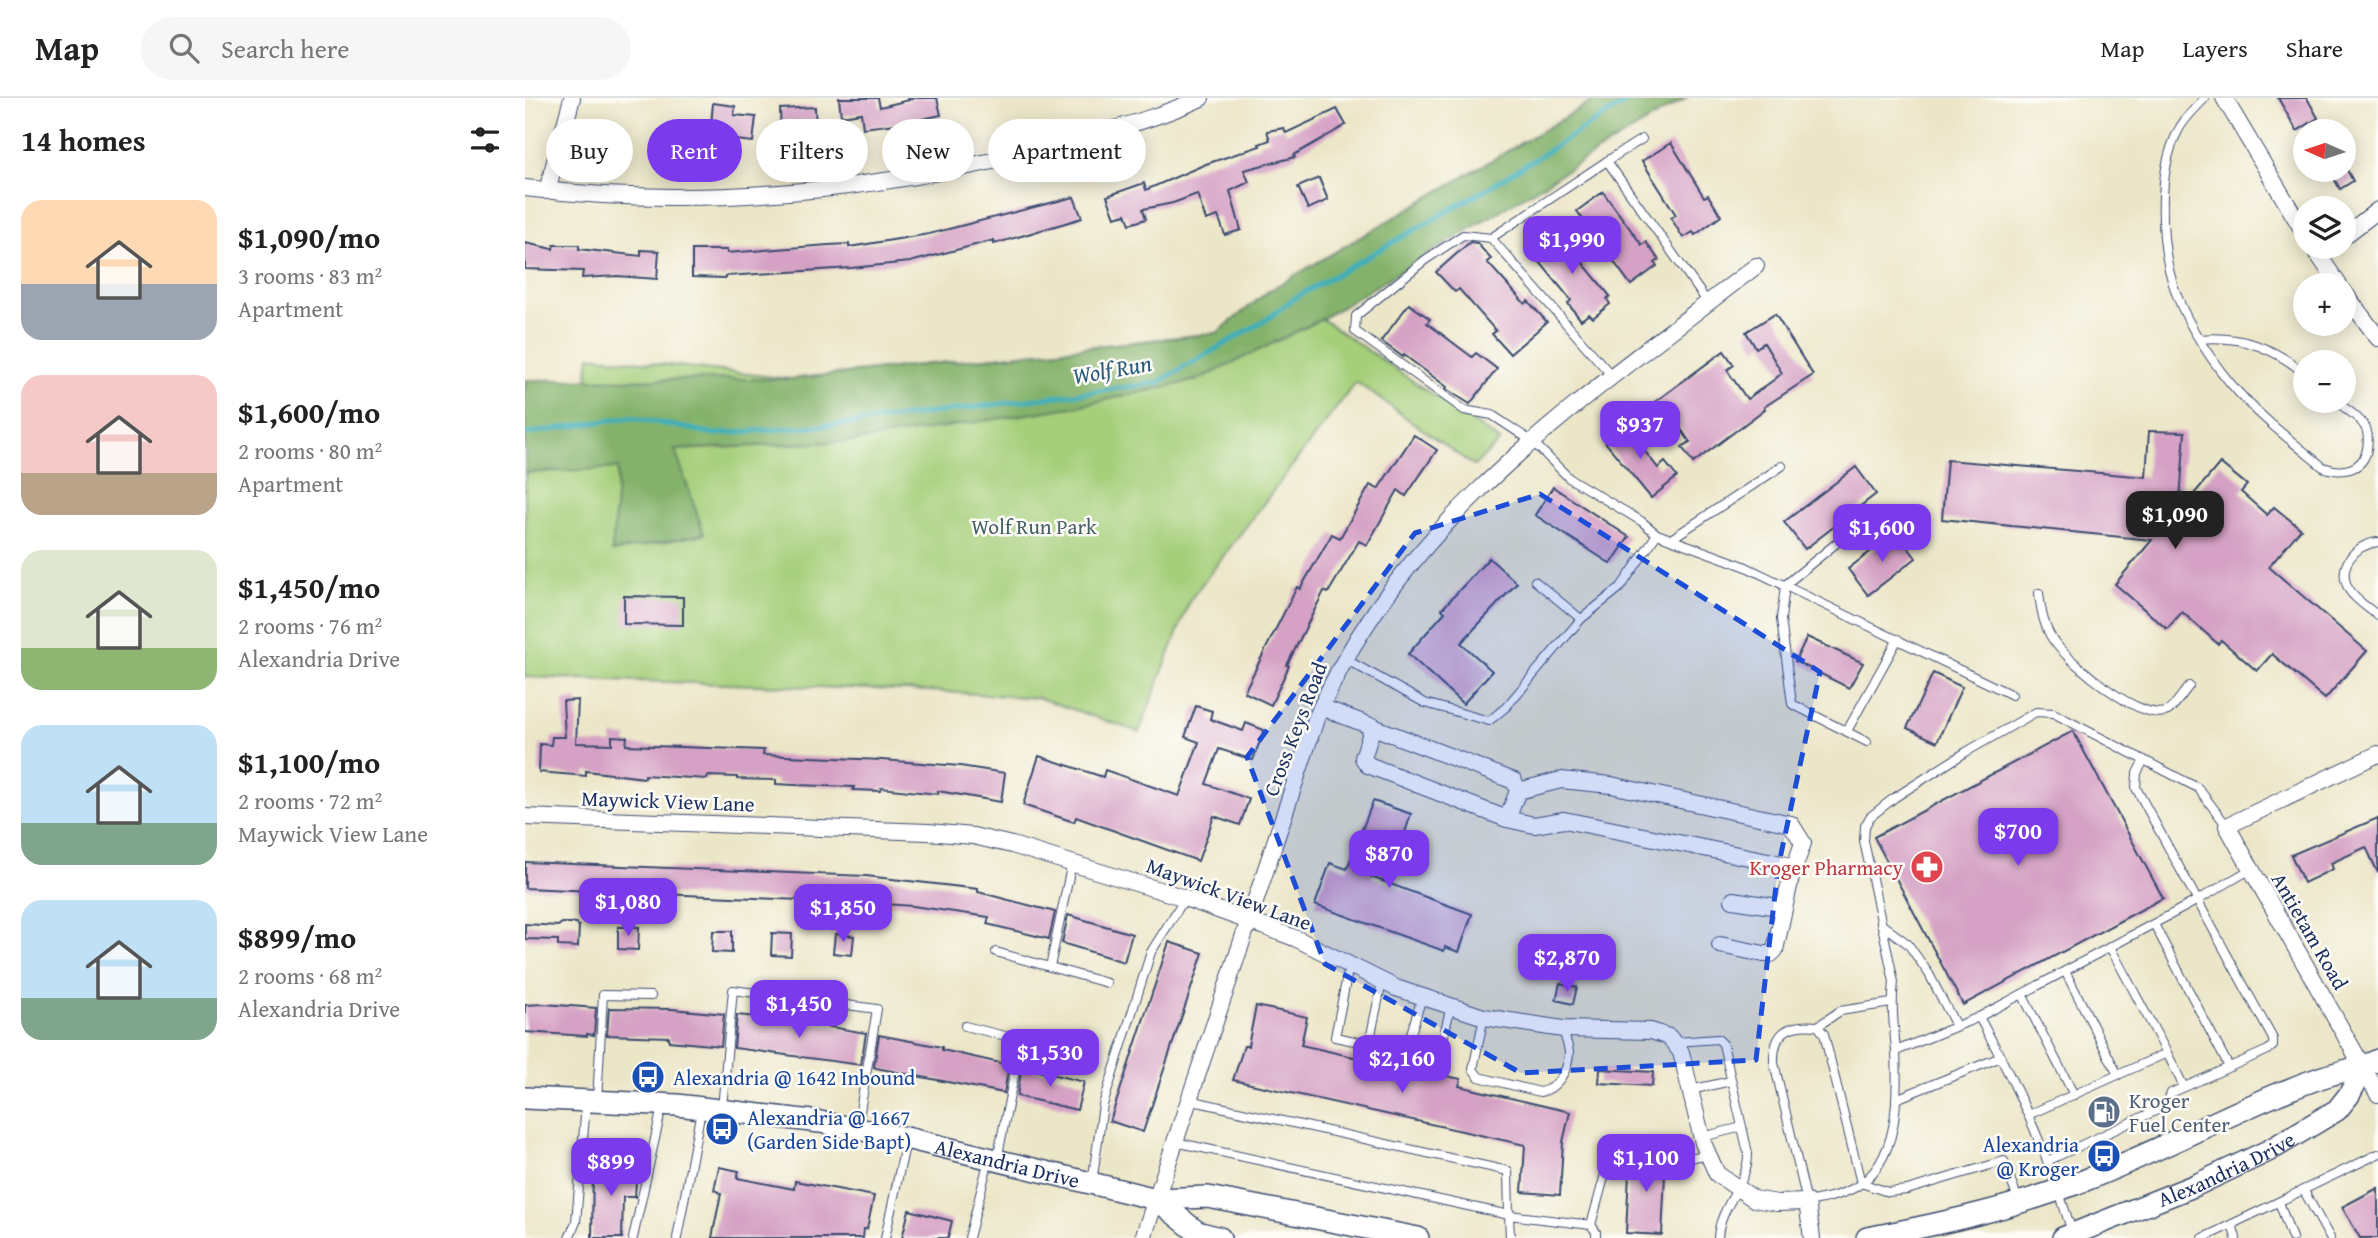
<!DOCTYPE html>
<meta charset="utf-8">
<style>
:root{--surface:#fff;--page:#f6f6f6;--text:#222;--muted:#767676;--line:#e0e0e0;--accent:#7c3aed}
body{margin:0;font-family:"Gentium Book Plus",serif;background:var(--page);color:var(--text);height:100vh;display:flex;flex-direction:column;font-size:26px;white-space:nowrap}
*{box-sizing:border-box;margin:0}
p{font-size:23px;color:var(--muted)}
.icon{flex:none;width:38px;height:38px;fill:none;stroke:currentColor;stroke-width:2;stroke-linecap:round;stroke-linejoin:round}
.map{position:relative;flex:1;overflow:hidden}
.panel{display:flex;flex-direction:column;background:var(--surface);width:525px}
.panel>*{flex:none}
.guide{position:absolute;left:21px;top:21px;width:665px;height:63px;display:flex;gap:14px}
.needle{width:46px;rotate:273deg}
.fabs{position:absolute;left:1768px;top:21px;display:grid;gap:14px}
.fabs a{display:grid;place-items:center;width:63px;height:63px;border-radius:50%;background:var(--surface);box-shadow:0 4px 18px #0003;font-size:35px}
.price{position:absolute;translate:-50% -60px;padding:0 16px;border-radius:14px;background:var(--accent);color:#fff;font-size:23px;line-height:46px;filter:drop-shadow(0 2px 4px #0008)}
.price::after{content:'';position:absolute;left:50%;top:42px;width:21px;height:16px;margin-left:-10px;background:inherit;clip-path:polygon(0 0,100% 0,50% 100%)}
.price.current{background:#222;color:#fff}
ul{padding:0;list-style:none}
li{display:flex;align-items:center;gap:21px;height:175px;padding:0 21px}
li span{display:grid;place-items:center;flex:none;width:196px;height:140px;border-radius:21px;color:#555}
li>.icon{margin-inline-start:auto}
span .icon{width:84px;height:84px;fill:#fffc;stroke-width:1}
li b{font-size:30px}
h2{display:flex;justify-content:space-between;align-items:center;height:84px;padding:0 21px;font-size:30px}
.chip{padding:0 24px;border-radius:32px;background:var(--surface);box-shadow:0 4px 18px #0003;font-size:24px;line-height:63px}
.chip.current{background:var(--accent);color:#fff}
header{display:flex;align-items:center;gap:42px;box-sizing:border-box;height:98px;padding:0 35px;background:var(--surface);border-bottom:2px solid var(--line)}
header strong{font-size:33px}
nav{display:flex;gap:38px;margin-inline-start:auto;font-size:24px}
.search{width:490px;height:63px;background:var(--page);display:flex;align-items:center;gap:18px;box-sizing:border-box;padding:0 24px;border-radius:38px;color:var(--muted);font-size:26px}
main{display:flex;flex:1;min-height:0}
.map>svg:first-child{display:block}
</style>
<header>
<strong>Map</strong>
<div class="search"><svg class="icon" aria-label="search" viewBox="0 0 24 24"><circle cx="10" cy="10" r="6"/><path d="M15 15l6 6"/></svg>Search here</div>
<nav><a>Map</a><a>Layers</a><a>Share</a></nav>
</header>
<main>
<section class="panel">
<h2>14 homes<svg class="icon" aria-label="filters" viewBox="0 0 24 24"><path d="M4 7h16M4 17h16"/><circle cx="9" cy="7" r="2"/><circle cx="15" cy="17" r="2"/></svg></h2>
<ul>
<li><span style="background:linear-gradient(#ffd9b3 60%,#9aa5b1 0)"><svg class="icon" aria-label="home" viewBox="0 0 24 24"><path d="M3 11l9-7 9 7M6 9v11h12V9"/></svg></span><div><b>$1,090/mo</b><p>3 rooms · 83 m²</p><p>Apartment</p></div></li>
<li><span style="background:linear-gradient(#f6c9c9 70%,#b9a48a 0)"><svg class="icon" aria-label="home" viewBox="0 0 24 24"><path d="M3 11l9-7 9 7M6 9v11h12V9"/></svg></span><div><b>$1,600/mo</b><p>2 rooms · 80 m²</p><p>Apartment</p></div></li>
<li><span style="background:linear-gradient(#dfe7d0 70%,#8fb573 0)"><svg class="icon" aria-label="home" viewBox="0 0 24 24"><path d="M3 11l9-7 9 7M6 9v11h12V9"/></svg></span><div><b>$1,450/mo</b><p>2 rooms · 76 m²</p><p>Alexandria Drive</p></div></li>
<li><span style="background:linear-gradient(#bfe0f5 70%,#7fa58c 0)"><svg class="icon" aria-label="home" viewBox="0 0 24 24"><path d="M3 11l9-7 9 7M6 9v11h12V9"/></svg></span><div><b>$1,100/mo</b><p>2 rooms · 72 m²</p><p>Maywick View Lane</p></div></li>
<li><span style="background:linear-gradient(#bfe0f5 70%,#7fa58c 0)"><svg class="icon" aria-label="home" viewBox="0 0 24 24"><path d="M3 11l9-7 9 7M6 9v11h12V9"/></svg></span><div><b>$899/mo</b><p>2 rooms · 68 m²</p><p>Alexandria Drive</p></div></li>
</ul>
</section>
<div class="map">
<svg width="1853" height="1140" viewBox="0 0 1853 1140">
<rect width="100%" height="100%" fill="#fdfcf7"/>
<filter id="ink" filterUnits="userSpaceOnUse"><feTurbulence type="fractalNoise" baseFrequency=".0143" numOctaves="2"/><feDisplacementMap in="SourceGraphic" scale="14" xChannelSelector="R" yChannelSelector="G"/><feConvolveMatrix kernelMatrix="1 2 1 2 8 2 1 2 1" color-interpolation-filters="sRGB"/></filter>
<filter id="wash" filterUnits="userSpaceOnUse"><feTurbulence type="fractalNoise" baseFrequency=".00686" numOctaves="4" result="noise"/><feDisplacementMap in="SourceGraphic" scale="28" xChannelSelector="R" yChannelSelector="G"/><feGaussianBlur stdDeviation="1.57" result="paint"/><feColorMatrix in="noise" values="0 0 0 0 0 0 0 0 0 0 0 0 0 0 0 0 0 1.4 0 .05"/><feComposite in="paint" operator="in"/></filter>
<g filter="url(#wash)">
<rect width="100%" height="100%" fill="#ece6c8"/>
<!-- green -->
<path fill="#a6cf7a" stroke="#607f6c" stroke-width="2" d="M745,192L768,201L975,343L949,368L831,284L665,502L614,634L514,600L404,593L0,579V344L60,302L65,258L266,281L692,235Z"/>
<!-- forest -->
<path fill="#84b26a" stroke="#507064" stroke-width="2" d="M1073,0H1161L793,223L673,282L547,309L331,343L150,352L179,436L87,454L93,370L0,375V282L266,281L692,235L745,192Z"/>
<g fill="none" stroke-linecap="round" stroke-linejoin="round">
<!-- stream -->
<path stroke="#3eaeb9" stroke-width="5" d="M0,336L105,319L190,336L331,325L632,285L741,222L768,201L958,93L1108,0"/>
</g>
<g id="blocks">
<!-- building -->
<g fill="#d5a1c5">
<path d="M314,0H353L355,9L384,2L383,0H412L416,17L379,25L338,30L336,15L316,18Z"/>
<path d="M1753,0H1782L1793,20L1772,33Z"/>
<path d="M188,5L210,8L209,17L231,19L228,44L185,39Z"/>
<path d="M290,9L291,36L256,38L255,11Z"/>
<path d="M812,11L821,27L769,57L770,59L719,72L724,84L705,93L716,132L700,137L693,118L681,122L672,96L648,105L618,111L621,121L605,126L601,116L590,119L582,98L619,85L621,92L681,66L735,48L734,46L745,42L742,33L759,30L761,35Z"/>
<path d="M1146,45L1179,99L1183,97L1196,118L1170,137L1168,134L1158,140L1146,120L1151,117L1117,63Z"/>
<path d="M1804,72H1822L1828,83L1815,91Z"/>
<path d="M794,80L803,102L783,111L773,89Z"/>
<path d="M1078,94L1117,147L1121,144L1134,162L1130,165L1132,168L1106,187L1052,113Z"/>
<path d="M549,99L557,120L469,146V142L385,164L326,170L201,178V180L167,179V152H202V155L303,147L324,146V149L404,136Z"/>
<path d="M1030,131L1085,198L1082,201L1085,206L1068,220L1064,216L1056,222L1043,206L1046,202L1005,152Z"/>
<path d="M945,144L952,145L966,161L962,164L1000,206L1003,203L1022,224L985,256L967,236L971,233L934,191L930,194L911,174Z"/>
<path d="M0,145L28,151L29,147H54V151L116,158V152L134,153L132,181L92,178L57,180L58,173L0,171Z"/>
<path d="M884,206L905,221L902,225L947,259L951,255L972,271L945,306L921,291L922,289L879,257L878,259L856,243Z"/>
<path d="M1250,216L1288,277L1239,309L1240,311L1168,365L1157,349L1165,344L1145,316L1138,321L1127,306L1199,253L1209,267L1202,272L1222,301L1250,281L1257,275L1239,245L1231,250L1221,234Z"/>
<path d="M1106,323L1117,337L1111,342L1133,370L1140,364L1152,379L1126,400L1080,344Z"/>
<path d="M1624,333L1660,334L1654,414L1695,365L1722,387L1716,394L1742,417L1749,409L1776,431L1744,469L1842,553L1800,601L1747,556L1732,573L1696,542L1693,546L1657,514L1642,531L1590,486L1627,442L1417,421L1422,362L1621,379Z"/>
<path d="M889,337L912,352L881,398L873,392L842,447L834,443L803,495L799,493L762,567L764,568L746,607L719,594L772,489L775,491L807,436L815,440L845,387L853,391Z"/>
<path d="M1331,369L1351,396L1280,451L1259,424Z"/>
<path d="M1028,389L1104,439L1086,466L1010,417Z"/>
<path d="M1371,434L1391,460L1343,497L1323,471Z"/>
<path d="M964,460L992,485L936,545L967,573L938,606L883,556L920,514L917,511Z"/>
<path d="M99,498L158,499V527L99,526Z"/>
<path d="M1282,539L1338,565L1324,590L1270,563Z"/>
<path d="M1408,575L1437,589L1412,644L1382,630Z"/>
<path d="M53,602L51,645L87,646V638L102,639L101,647L239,652L238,657L357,662L435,668L480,675L476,704L413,693V696L356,690L355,693L328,692L329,689L270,687L251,686V682L212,681V679L183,678L182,681L120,677V680L61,673V678L14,674L15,646L26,647L27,639H40L38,603Z"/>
<path d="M671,608L687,613L685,621L718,633L721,625L739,632L728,662L694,651L681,686L724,701L715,727L689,718L673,763L551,719L549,724L498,707L514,658L578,679L580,672L654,698L674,644L660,639Z"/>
<path d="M1548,633L1638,800L1438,907L1349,739Z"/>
<path d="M848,703L886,716L875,750L858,744L846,779L947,816L934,854L920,849L919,853L790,807L805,765L822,771Z"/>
<path d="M1853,720V775L1841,749L1806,765L1808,771L1779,785L1766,757Z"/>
<path d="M0,764L341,778L453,791V794L530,814L524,841L462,826L464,819L388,808L304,802V813L274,811L275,802L0,790Z"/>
<path d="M543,817L607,836L599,864L537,845Z"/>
<path d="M37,825H51L54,828L53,849L33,848V842L0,841V826L33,828Z"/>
<path d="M93,829H114L113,852L93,851Z"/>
<path d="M188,833H207V855L187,854Z"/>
<path d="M247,835L267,836L266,858L246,857Z"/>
<path d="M310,836L329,838L327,857L308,855Z"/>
<path d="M644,844L678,855L618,1034L585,1023Z"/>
<path d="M1035,885L1052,889L1048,906L1031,902Z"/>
<path d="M19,906L71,910L69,937L62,936V938L0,934V907Z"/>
<path d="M731,908L782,919L776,947L855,965L936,981L934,988L1045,1014L1038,1044L1035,1097L997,1094L1000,1047L708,982L719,948H723Z"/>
<path d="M84,910L147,911L199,916L196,948L144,943V939L82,937Z"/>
<path d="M212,917L271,923L341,935L336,967L209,950Z"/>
<path d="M354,937L417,949V952L484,967L479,995L351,970L349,969Z"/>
<path d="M497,969L559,984L552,1012L492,998Z"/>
<path d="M1075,971L1128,974L1127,988L1074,985Z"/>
<path d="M1105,1055L1141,1057L1137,1137L1101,1135Z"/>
<path d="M68,1067L112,1068L110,1099H98L97,1140H67Z"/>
<path d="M194,1069L214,1073L212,1080L269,1091L270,1083L349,1098L342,1131H339L338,1140H187L196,1095L189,1092Z"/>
<path d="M1853,1090V1140H1835L1817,1109Z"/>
<path d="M384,1112L427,1123L423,1140H377Z"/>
</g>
</g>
</g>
<g filter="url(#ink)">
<use href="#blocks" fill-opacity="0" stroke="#3a4a6e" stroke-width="2"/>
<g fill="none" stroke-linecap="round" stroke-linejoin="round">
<defs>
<g id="service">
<path d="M1680,0C1671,10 1659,20 1653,33C1631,75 1635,152 1651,195C1663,228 1690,269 1714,295C1739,322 1769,345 1798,369C1816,376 1838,373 1842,351C1843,344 1844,335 1840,329C1835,319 1819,310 1811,303"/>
<path d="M1117,41L1082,63L1183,205"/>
<path d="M966,140L1082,63"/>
<path d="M1675,241C1715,237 1750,250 1780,276"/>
<path d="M1132,436L1219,468L1487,597"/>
<path d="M1146,441L1257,368"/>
<path d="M1853,444C1830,447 1811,468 1824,492C1830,502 1844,510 1853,518"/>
<path d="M1010,483L1056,521"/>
<path d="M1514,495C1516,513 1519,531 1531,546C1546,565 1617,626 1643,613C1650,608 1658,595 1664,588"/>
<path d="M820,561L900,605L964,623L981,609L1056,521L1096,489L1132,436L1116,423L1044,380L1008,344L967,317L939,312L830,233L831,218L900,162L938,137L966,140L1087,278"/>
<path d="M1322,633L1373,541"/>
<path d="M1342,644L1267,606L1256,521L1260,487L1346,417"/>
<path d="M1356,826L1383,846L1404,876L1431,928"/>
<path d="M1629,826L1704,969"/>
<path d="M471,854L525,869L547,764"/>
<path d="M824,868L810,939L844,946L857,884"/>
<path d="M525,869L582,885"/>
<path d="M1540,873L1593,977"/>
<path d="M1497,896L1549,997"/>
<path d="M897,899L879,959L912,967L926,907"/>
<path d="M1366,905L1315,913L1293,928C1263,925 1248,934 1249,965L1282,1104C1298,1101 1314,1098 1329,1090C1375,1065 1373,998 1371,953C1369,929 1366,908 1369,884L1339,743L1340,728L1345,719L1369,700L1441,654L1511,614L1528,615L1673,690L1702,728"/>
<path d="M959,919L948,971L954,979L1015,994C1032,991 1044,972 1044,954C1043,947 1040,939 1038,931"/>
<path d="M1454,919C1492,987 1524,1059 1547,1134"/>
<path d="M440,928L496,942L472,1062"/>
<path d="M1293,928L1299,936L1336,1085L1363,1094L1382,1092L1479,1063L1493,1102"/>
<path d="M496,942L552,953"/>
<path d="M1150,944L1193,941L1198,946L1223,1055C1224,1086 1194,1108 1193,1140"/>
<path d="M1371,953L1454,919L1673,802L1726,771"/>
<path d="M1642,955L1659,989"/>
<path d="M1165,992L1206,983"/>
<path d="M1371,1001L1476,959"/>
<path d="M664,1002L983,1073L984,1117L1066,1127L1071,1134V1140"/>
<path d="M72,1003L78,897L126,898"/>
<path d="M197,1010L208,892L352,911L332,1031"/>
<path d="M1503,1017L1642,955L1585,849"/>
<path d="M1177,1039L1217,1029"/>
<path d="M650,1044L984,1117L985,1140"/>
<path d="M1522,1063L1641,1008L1646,995L1743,952L1748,948V941L1611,690L1612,675L1619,662"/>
<path d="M567,1085L578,1007L626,854L660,800"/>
<path d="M1779,1093L1805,1140"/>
<path d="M1754,1104L1767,1140"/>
<path d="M1707,1126L1711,1140"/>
<path d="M1066,1127L1083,1065L1095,1050L1107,1048L1145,1051C1157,1064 1167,1060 1183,1056"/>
<path d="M44,1140L51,1124L61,1006"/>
<path d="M108,1140L137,1009"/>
<path d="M152,1140L176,1012"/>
<path d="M360,1140L381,1043"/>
<path d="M444,1140L464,1061"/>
<path d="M1678,1140L1853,1056"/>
</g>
<g id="minor">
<path d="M1699,0L1780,136"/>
<path d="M0,90C180,112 366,92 541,45C586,32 633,20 676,0"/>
<path d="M22,93L47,0"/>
<path d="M1818,139L1853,112"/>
<path d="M1788,149L1814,187"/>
<path d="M1818,193L1853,240"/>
<path d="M796,609L989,683L993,693L982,721L1009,727L1039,722L1258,766L1264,771L1266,779L1250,852L1246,856H1239L1195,847"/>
<path d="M848,628L838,660L843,667L982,721"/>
<path d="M1853,656L1702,728L1853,996"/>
<path d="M993,693L1036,682L1086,687L1266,726L1278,745L1266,779"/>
<path d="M0,719L403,734L448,738L487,747L660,800L770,840L871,890L959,919L1038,931L1126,933L1144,939L1156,954L1178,1045L1192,1076L1229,1101L1252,1105L1282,1104L1287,1140"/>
<path d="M1208,802L1259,810"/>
<path d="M618,1140L791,621C874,421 1066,296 1231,168"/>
</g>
<g id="secondary">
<path id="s1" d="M0,1000L152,1007L295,1024L381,1040L631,1101L683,1099L893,1140"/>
<path d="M631,1101L672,1134L695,1140"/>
<path d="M1342,1140C1415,1126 1488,1110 1558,1083C1624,1057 1687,1024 1753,996C1771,989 1789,981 1808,976C1824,971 1838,970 1853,962"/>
<path id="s2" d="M1538,1140L1671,1087L1745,1052L1812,1012L1824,997L1839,970"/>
</g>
</defs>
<!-- service casing -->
<use href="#service" stroke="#3a4a6e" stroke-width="10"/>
<!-- minor casing -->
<use href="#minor" stroke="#3a4a6e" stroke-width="18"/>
<!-- secondary casing -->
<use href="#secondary" stroke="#3a4a6e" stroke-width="24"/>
<!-- service -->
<use href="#service" stroke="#fff" stroke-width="8"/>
<!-- minor -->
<use href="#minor" stroke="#fff" stroke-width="16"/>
<!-- secondary -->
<use href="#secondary" stroke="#fff" stroke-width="21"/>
</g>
</g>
<!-- marked area -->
<path fill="#1d4ed8" fill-opacity="0.2" stroke="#1d4ed8" stroke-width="5" stroke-dasharray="14 9" stroke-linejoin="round" d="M1015,396L1295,574L1253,770L1231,962L996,975L800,866L722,659L890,435Z"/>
<!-- icons -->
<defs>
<symbol id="pharmacy-disc" viewBox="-11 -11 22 22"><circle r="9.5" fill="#e0444e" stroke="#fdfcf7"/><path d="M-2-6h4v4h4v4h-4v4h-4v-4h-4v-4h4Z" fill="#fff"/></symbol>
<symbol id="bus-disc" viewBox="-11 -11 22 22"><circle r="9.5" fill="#1a4fb4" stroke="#fdfcf7"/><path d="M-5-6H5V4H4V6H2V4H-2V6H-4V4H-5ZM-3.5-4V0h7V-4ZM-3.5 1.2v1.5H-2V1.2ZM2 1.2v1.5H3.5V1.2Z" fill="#fff"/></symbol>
<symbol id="fuel-disc" viewBox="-11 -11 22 22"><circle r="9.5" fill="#5c6f8a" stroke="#fdfcf7"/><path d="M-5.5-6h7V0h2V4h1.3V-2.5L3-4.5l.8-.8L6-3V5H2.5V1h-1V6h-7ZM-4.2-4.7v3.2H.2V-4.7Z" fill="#fff"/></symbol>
</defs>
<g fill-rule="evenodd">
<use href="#pharmacy-disc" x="1383" y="750" width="38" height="38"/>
<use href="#bus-disc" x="104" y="960" width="38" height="38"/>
<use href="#fuel-disc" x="1560" y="995" width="38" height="38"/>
<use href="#bus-disc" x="178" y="1012" width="38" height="38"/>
<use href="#bus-disc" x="1560" y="1039" width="38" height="38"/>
</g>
<g text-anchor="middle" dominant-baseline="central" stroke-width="5" stroke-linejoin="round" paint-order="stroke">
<!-- park labels -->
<g font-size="21" fill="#455f66" stroke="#fdfcf7">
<text x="509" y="428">Wolf Run Park</text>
</g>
<!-- street labels -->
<g font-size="21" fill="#1b2f5e" stroke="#fdfcf7">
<text transform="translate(770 631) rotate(-69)">Cross Keys Road</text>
<text transform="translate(143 703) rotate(2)">Maywick View Lane</text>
<text transform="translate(704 796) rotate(20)">Maywick View Lane</text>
<text transform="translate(1785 833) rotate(60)">Antietam Road</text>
<text stroke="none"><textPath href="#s1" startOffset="488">Alexandria Drive</textPath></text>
<text stroke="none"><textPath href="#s2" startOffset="177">Alexandria Drive</textPath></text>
</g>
<!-- health labels -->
<g font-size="21" fill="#be3a42" stroke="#fdfcf7" text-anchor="end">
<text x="1378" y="769">Kroger Pharmacy</text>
</g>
<!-- transit labels -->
<g font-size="21" fill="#164399" stroke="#fdfcf7" text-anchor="start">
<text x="148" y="979">Alexandria @ 1642 Inbound</text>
<text x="222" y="1019">Alexandria @ 1667<tspan x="222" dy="24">(Garden Side Bapt)</tspan></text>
<text x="1554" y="1046" text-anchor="end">Alexandria<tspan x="1554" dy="24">@ Kroger</tspan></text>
</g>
<!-- service labels -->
<g font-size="21" fill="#4e5e75" stroke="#fdfcf7" text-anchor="start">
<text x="1604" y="1002">Kroger<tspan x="1604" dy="24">Fuel Center</tspan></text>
</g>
<!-- water labels -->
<g font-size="23" font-style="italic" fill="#275b7e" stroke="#fdfcf7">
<text transform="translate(587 271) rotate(-10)">Wolf Run</text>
</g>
</g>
</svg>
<div class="fabs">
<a><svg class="needle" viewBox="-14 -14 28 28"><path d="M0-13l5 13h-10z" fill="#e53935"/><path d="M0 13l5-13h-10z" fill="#767676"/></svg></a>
<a><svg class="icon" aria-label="layers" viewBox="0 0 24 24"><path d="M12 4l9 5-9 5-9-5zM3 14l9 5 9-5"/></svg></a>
<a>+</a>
<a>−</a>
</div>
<b class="price" style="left:1047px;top:178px">$1,990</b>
<b class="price" style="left:1115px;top:363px">$937</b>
<b class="price current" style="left:1650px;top:453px">$1,090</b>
<b class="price" style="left:1357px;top:466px">$1,600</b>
<b class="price" style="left:1493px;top:770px">$700</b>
<b class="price" style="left:864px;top:792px">$870</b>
<b class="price" style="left:103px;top:840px">$1,080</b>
<b class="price" style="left:318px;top:846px">$1,850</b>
<b class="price" style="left:1042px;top:896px">$2,870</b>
<b class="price" style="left:274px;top:942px">$1,450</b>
<b class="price" style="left:525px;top:991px">$1,530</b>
<b class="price" style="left:877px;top:997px">$2,160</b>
<b class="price" style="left:1121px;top:1096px">$1,100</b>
<b class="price" style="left:86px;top:1100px">$899</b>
<div class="guide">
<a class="chip">Buy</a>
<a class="chip current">Rent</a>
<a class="chip">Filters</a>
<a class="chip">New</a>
<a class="chip">Apartment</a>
</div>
</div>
</main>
